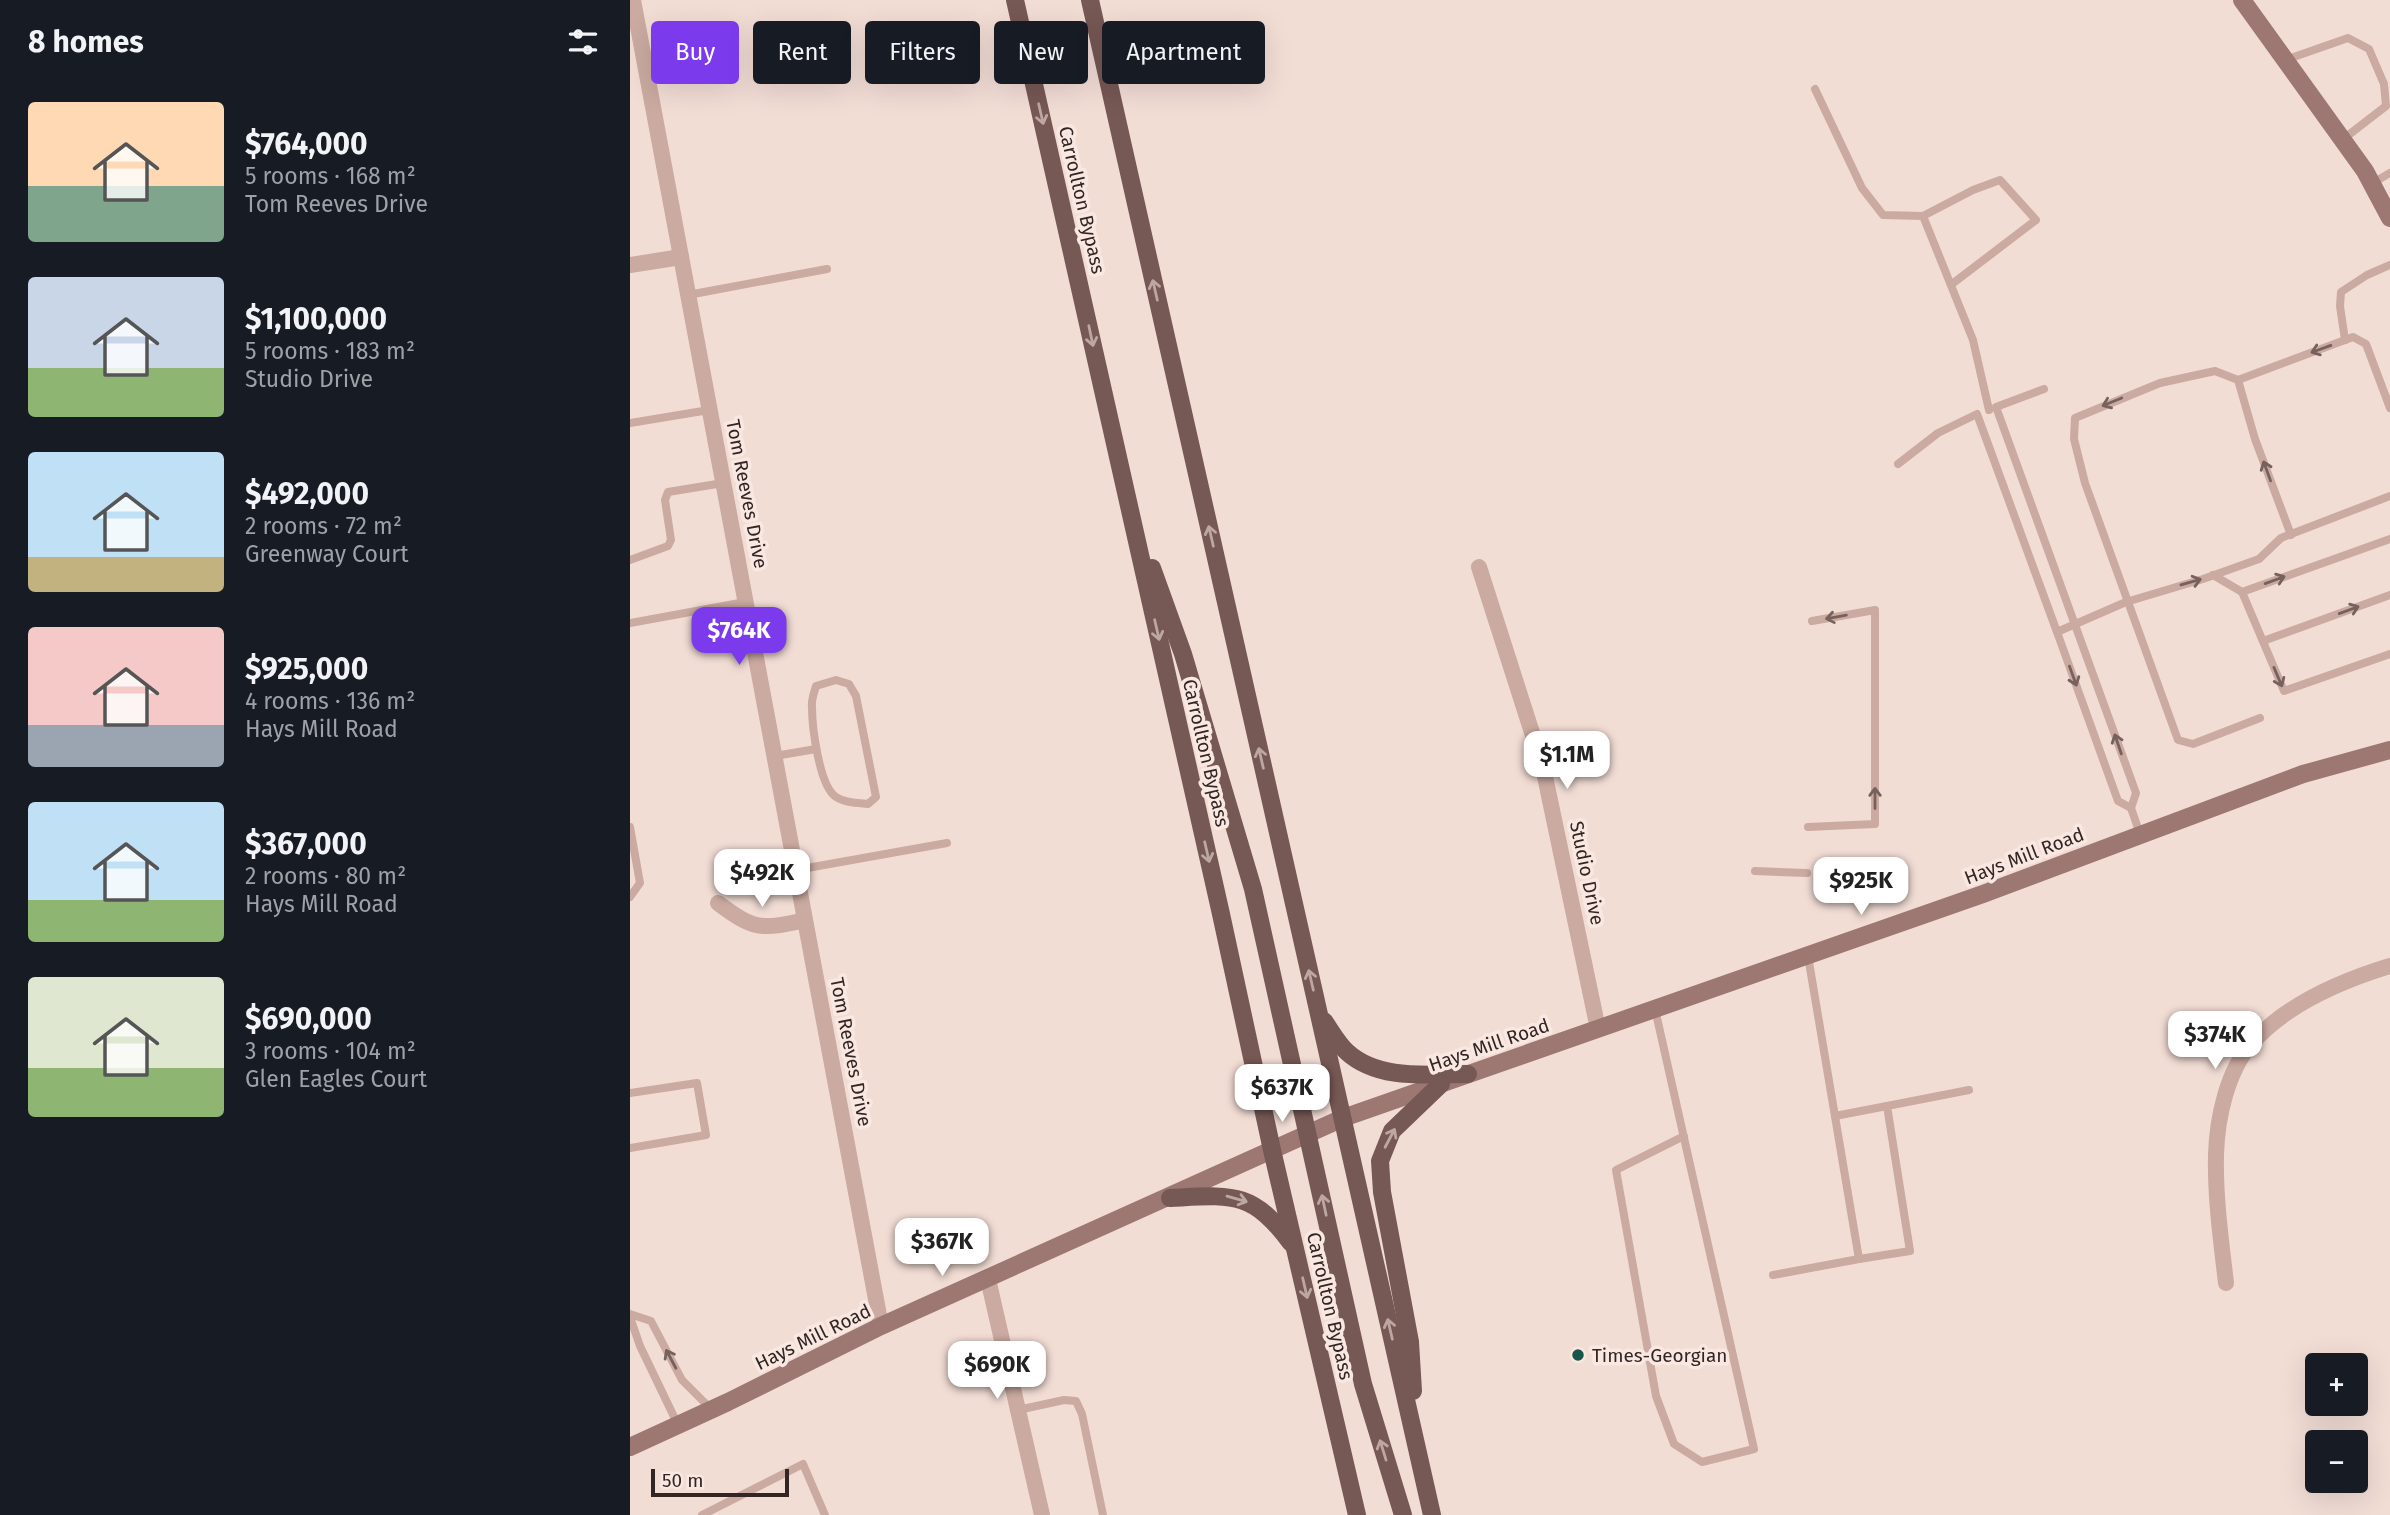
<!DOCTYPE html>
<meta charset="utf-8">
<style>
:root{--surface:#171b24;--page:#242831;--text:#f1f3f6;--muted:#9ea1a6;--accent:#7c3aed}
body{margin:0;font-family:"Fira Sans",sans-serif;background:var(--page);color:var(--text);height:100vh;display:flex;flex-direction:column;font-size:26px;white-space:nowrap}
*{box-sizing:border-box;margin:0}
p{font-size:23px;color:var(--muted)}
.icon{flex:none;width:38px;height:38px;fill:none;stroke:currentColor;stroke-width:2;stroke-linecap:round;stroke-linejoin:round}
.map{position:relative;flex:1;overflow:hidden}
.drawer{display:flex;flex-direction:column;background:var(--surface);width:630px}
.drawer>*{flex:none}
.top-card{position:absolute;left:21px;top:21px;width:665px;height:63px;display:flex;gap:14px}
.buttons{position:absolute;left:1675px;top:1353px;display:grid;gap:14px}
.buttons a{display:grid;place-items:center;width:63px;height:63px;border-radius:7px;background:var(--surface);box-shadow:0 7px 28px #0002;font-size:35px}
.scale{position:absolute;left:21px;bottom:18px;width:138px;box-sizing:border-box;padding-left:7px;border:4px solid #332524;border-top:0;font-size:19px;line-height:24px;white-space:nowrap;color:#332524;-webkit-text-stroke:5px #f9e8e1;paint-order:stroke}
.price{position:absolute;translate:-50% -60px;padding:0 16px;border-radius:14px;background:#fff;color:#222;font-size:23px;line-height:46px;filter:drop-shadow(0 2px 4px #0008)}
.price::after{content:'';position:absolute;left:50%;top:42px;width:21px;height:16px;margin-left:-10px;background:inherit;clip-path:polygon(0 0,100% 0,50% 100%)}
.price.on{background:var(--accent);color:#fff}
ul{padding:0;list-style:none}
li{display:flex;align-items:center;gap:21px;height:175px;padding:0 28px}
li span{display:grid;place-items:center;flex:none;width:196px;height:140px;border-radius:7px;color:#555}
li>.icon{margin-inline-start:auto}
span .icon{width:84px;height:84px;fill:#fffc;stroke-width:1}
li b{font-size:30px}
h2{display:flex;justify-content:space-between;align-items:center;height:84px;padding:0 28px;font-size:30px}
.tag{padding:0 24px;border-radius:7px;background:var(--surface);box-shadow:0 7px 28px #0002;font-size:24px;line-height:63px}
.tag.on{background:var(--accent);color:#fff}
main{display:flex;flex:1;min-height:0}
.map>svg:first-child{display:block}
</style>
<main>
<section class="drawer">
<h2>8 homes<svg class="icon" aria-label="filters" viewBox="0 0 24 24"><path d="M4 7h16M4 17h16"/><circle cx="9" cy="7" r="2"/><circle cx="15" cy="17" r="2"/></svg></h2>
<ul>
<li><span style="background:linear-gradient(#ffd9b3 60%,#7fa58c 0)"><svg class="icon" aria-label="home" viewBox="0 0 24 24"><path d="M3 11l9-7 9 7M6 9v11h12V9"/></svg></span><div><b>$764,000</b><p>5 rooms · 168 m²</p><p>Tom Reeves Drive</p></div></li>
<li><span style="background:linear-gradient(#c9d6e8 65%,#8fb573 0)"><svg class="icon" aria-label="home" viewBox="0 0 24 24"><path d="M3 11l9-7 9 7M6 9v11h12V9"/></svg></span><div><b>$1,100,000</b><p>5 rooms · 183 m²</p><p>Studio Drive</p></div></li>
<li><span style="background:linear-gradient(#bfe0f5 75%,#c2b280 0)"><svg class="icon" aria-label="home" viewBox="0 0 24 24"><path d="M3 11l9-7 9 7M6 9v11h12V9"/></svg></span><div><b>$492,000</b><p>2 rooms · 72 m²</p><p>Greenway Court</p></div></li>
<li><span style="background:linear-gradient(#f6c9c9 70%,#9aa5b1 0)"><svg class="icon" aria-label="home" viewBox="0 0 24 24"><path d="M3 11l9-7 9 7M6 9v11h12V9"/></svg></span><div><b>$925,000</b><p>4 rooms · 136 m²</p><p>Hays Mill Road</p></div></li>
<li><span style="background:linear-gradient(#bfe0f5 70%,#8fb573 0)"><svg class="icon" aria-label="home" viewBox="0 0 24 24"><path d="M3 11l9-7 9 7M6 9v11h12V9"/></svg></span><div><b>$367,000</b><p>2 rooms · 80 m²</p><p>Hays Mill Road</p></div></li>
<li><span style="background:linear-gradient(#dfe7d0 65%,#8fb573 0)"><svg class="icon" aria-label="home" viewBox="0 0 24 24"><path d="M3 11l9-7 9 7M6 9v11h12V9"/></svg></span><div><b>$690,000</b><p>3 rooms · 104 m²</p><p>Glen Eagles Court</p></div></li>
</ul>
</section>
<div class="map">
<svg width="1760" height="1515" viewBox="0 0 1760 1515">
<rect width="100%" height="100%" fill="#f2ddd5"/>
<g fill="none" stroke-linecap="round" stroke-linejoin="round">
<!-- lane -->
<g stroke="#caaaa1" stroke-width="8">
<path d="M1655,60L1718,38L1739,49L1754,84L1756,106L1712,140"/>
<path d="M1185,89L1232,188L1253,215L1293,216L1343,190L1370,180L1406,220L1322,284"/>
<path d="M1741,184L1760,173"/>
<path d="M1293,216L1343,340L1359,410"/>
<path d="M58,295L197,269"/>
<path d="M1715,340L1710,306L1711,292L1737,275L1760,265"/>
<path d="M1608,380L1723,337L1736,344L1760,408"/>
<path d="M1414,389L1366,407L1506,793L1501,808L1510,834"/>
<path d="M0,423L79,410"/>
<path d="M1268,464L1308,433L1347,414L1427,632"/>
<path d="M0,560L38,546L41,540L35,500L38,492L93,483"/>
<path d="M1583,575L1612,592L1760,539"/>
<path d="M1612,592L1654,691L1760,654"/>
<path d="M0,623L115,602"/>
<path d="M1633,641L1760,595"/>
<path d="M206,680L219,684L226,696L246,797L238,804C227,803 215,803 206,797C189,786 182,726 182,707C181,700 184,693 186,686Z"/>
<path d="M1630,718L1563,744L1548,740L1455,483L1444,439L1445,418L1530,383L1585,371L1608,380L1625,439L1661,535"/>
<path d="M145,756L186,749"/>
<path d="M1501,808L1488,801L1427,632L1496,602L1573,579L1629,559L1651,538L1760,496"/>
<path d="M0,827L10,883L0,897"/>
<path d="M1178,827L1245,824V610L1182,621"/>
<path d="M166,870L317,843"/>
<path d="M1125,871L1177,873"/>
<path d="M1025,1009L1124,1449L1072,1462L1044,1444L1026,1396L986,1170L1054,1136"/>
<path d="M0,1093L67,1083L76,1135L0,1148"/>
<path d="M1205,1116L1257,1106"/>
<path d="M1229,1259L1280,1251L1257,1106L1339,1090"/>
<path d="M1143,1275L1229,1259L1178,956"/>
<path d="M0,1314L21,1321L52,1380L82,1410"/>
<path d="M0,1317L10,1346L48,1425"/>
<path d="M388,1410L434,1400L446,1401L452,1414L473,1515"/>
<path d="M72,1515L173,1464L195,1515"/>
</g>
<!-- street -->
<g stroke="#caaaa1" stroke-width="16">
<path d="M3,0L251,1326"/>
<path d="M0,265L51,257"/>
<path d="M849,567L913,767L968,1029"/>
<path d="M88,903C124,930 131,930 175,920"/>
<path d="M358,1279L412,1515"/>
<path d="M1596,1283C1591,1240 1585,1197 1586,1155C1587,1118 1597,1072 1621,1044C1656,1004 1711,981 1760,966"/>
</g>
<!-- secondary -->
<g stroke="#9d7872" stroke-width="18">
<path d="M1612,0L1735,171L1760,218"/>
<path d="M0,1447L98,1402L251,1326L713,1118L1353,894L1673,774L1760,750"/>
</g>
<!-- primary -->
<g stroke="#765854" stroke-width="18">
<path d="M385,0L591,914L642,1150L727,1515"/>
<path d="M460,0L802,1515"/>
<path d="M522,568L553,654L623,889L733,1384L773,1515"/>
<path d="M694,1021C701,1031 708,1044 717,1052C749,1081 798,1074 838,1074"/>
<path d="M540,1198C601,1195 622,1190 661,1243"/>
<path d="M783,1391L780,1342L752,1192L750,1161L762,1131L811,1084"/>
</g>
</g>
<!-- one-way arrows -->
<defs><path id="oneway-shaft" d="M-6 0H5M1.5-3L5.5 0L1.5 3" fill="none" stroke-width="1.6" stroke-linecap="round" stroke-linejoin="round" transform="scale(1.75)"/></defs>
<g stroke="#bea7a2">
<use href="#oneway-shaft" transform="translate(411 114) rotate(77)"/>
<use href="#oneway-shaft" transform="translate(525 290) rotate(-103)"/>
<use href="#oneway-shaft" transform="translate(461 336) rotate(78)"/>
<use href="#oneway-shaft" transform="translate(581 536) rotate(-103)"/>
<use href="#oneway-shaft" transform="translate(527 630) rotate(77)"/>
<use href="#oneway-shaft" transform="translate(631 758) rotate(-103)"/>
<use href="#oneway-shaft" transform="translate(577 852) rotate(77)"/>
<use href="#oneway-shaft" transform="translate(681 980) rotate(-103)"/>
<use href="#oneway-shaft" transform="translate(760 1138) rotate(-62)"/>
<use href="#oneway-shaft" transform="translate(607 1199) rotate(16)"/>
<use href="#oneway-shaft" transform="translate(694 1205) rotate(-102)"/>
<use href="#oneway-shaft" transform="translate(675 1288) rotate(77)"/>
<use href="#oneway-shaft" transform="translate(760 1329) rotate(-103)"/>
<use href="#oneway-shaft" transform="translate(753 1450) rotate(-107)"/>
</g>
<g stroke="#77615c">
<use href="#oneway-shaft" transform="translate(1691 349) rotate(160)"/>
<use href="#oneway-shaft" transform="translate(1482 402) rotate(158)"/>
<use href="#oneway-shaft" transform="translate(1637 471) rotate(-110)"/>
<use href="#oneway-shaft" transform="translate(1645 580) rotate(-20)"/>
<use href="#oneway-shaft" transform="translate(1561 582) rotate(-16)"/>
<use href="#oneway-shaft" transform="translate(1719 610) rotate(-20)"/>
<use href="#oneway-shaft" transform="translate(1206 617) rotate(170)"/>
<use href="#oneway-shaft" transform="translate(1443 676) rotate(70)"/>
<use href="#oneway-shaft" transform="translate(1648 677) rotate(67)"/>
<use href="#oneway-shaft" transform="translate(1488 744) rotate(-109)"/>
<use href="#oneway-shaft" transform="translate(1245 798) rotate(-90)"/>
<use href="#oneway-shaft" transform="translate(41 1359) rotate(-118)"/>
</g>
<!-- markers -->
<circle fill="#18564c" stroke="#f9e8e1" stroke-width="2.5" cx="948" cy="1355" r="7"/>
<g text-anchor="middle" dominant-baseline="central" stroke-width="7" stroke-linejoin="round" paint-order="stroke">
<!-- street labels -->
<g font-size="19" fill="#332524" stroke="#f9e8e1">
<text transform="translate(452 200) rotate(77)">Carrollton Bypass</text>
<text transform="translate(117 494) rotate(79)">Tom Reeves Drive</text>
<text transform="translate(576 753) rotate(77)">Carrollton Bypass</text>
<text transform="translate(1394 856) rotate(-21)">Hays Mill Road</text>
<text transform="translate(957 873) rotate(78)">Studio Drive</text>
<text transform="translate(859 1045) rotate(-19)">Hays Mill Road</text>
<text transform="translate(221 1052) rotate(79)">Tom Reeves Drive</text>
<text transform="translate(700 1306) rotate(77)">Carrollton Bypass</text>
<text transform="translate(183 1337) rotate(-26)">Hays Mill Road</text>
</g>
<!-- poi labels -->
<g font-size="19" fill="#332524" stroke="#f9e8e1" text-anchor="start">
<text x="962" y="1355">Times-Georgian</text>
</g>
</g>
</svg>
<div class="buttons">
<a>+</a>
<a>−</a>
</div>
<div class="scale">50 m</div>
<b class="price on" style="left:109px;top:667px">$764K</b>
<b class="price" style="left:937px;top:791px">$1.1M</b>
<b class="price" style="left:132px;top:909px">$492K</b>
<b class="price" style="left:1231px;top:917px">$925K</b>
<b class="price" style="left:1585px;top:1071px">$374K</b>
<b class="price" style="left:652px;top:1124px">$637K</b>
<b class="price" style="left:312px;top:1278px">$367K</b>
<b class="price" style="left:367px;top:1401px">$690K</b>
<div class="top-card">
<a class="tag on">Buy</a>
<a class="tag">Rent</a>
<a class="tag">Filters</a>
<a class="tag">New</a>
<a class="tag">Apartment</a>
</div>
</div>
</main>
